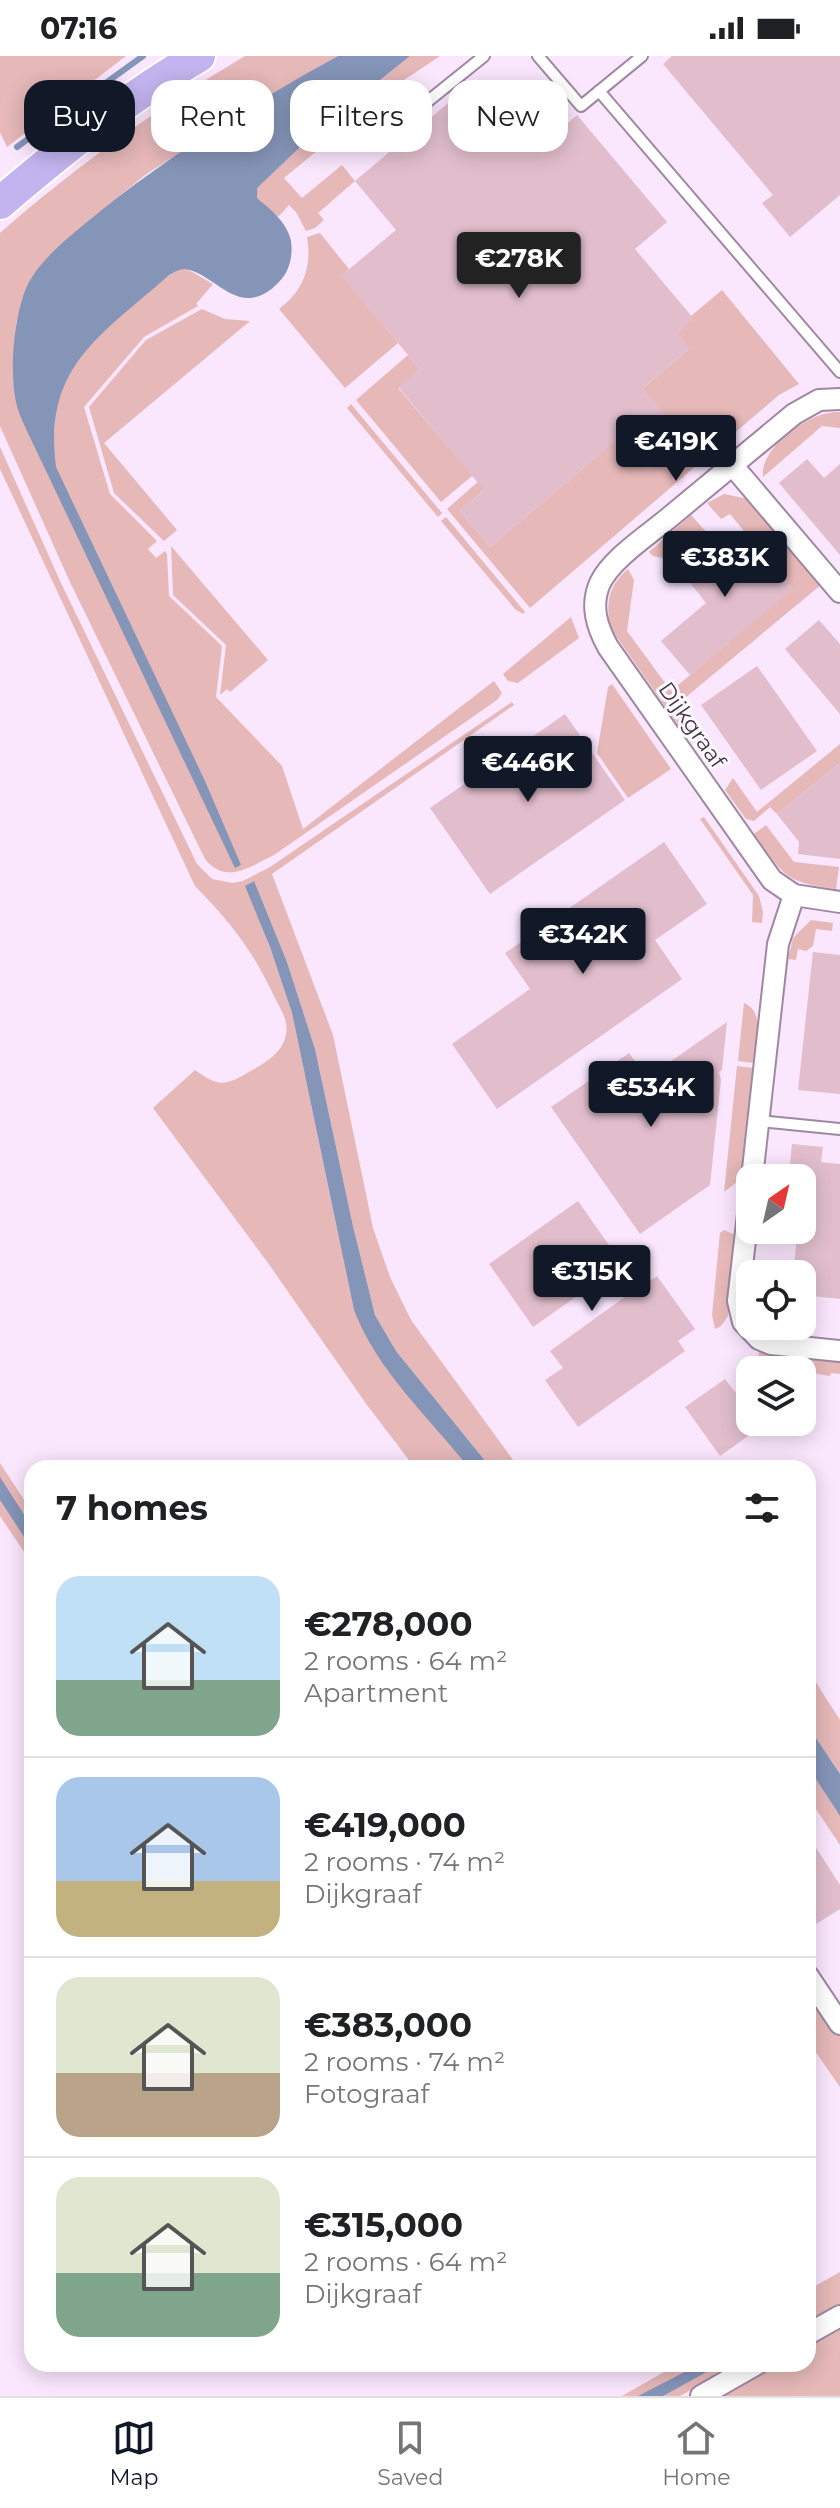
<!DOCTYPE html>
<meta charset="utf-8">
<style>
:root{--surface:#fff;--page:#f2f2f2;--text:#202124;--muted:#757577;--line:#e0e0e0;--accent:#111827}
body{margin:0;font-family:Montserrat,sans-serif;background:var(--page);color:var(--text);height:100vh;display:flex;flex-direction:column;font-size:30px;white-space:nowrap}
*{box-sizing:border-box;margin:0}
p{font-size:26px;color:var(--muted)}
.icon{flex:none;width:44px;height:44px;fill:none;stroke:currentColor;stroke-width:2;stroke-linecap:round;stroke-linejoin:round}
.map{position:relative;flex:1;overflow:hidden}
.drawer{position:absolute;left:24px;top:1404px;width:792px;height:912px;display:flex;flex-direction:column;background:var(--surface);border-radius:24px;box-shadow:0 4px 20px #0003}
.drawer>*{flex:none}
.guide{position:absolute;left:24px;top:24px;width:792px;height:72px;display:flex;gap:16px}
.needle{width:52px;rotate:34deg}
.controls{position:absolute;left:736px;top:1108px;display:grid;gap:16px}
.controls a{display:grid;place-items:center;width:80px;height:80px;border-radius:16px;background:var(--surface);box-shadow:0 4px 20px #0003;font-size:40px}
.price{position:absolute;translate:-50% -68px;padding:0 18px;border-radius:8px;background:var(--accent);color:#fff;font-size:26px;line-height:52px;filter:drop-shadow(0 2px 4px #0008)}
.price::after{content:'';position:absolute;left:50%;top:48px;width:24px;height:18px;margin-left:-12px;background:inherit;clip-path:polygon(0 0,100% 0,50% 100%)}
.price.on{background:#222;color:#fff}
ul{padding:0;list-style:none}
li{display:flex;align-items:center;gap:24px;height:200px;padding:0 32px}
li+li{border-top:2px solid var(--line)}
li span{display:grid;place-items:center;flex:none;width:224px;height:160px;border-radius:24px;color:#555}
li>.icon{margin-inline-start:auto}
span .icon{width:96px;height:96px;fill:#fffc;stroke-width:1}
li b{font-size:34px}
h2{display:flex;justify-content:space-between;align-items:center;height:96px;padding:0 32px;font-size:34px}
.tag{padding:0 28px;border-radius:24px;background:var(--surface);box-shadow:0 4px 20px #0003;font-size:28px;line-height:72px}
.tag.on{background:var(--accent);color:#fff}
.status{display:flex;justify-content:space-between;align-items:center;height:56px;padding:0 40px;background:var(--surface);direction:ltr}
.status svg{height:22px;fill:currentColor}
.menu{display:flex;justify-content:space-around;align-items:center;height:112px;border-top:2px solid var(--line);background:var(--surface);font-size:22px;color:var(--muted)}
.menu a{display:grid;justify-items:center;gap:4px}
.menu .on{color:var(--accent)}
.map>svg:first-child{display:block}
</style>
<div class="status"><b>07:16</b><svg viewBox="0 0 49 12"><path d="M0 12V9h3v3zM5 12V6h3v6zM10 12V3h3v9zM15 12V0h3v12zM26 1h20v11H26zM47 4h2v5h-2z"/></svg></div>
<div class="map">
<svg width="840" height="2340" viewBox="0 0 840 2340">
<rect width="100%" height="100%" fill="#fae6fd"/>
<!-- green -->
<g fill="#e6b8b8">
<path d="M0,0H126L7,91L0,76Z"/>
<path d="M245,0H338L259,45L145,119L64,186L31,223L16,267L15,291L54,377C55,364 55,351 59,339C73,292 132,252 168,220L180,213H187L213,228L196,248L198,250L144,281L84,351L110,438L157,485L148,493L156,502L165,495L167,498L169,540L222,590L216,641L282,710L303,773L494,625L502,637L497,644L274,799C249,811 226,829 205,803L70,526L0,370V177C75,111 159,51 245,0Z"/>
<path d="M410,0H440L374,44L354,60L356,63L284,122L302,142L342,109L355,125L318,157L324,164L315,172L306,175L296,156L289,149L278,161L257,142L256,132L319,73Z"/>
<path d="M320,177L349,213L342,220L398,287L345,332L279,253C304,234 312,211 307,181Z"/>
<path d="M722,234L799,328L779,339L530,552L447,453L496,410L502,418L460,455L490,491L601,397L606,363L648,413L684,383L642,333L689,293L677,277L693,263L691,260Z"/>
<path d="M202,253L225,263L250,265L104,387L177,474L164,485L114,437L89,351L146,284Z"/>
<path d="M408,299L420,313L398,332L468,414L491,404L441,446L356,344Z"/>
<path d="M351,348L442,457L438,461L347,352Z"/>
<path d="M840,356V372L822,370L763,421C760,390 811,354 840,356Z"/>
<path d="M0,391L61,527L197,808L212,823L232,827L243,825L270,811L512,646L514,649L272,818L333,979L373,1172L390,1221L411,1264L519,1412H491L396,1295L375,1259L353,1170L315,993L287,906L253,825L246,830L270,891L292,957L354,1254L469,1412H415L367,1349L268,1207L153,1052L195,1014C218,1031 225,1030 249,1016C265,1007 283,997 286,978C289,963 279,951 273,938C251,892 231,867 195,830L0,413Z"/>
<path d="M724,438L749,443L822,528L680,646L692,664L681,673L611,573C605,548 608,530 628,513L634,524L627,575L671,635L792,533L730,458L721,463L707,447Z"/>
<path d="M691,459L708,478L676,505L653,500L649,496Z"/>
<path d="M446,461L525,556L523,558L515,553L441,465Z"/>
<path d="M171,490L268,604L230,636L227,633L220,639L226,589L173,539Z"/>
<path d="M571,561L579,582L518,627L508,625L503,618Z"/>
<path d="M612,628L671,713L628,742L597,697L608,631Z"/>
<path d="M840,688V707L777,758L770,751L754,765L746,763L725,734L733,722L757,756Z"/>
<path d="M704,761L759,840L763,856L762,867L752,866L753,839L700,763Z"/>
<path d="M766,769L794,806L839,811L836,833C784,826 784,820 754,778Z"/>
<path d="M811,864L833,867L832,875L816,873L813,890L806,895L798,893L796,904L788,903L793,882Z"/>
<path d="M744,947C766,956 756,988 754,1007L738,1005Z"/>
<path d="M737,1010L753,1012L742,1118L737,1126L724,1136Z"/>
<path d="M724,1174L735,1179L728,1260L721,1270L715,1273L712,1259L720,1177Z"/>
<path d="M759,1296L840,1305V1318L831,1317L830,1320L757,1308Z"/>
<path d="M0,1407L32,1456V1508L0,1460Z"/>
<path d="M808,1614L840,1664V1718L808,1670Z"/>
<path d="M808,1711L840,1760V1789L808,1741Z"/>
<path d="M808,1928L840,1977V2031L808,1985Z"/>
<path d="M840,2216V2251L808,2268V2234Z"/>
<path d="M840,2269V2340H717L773,2308H808V2288Z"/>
<path d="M678,2308H737L680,2340H622Z"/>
</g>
<!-- water -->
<g fill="#8595b8">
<path d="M338,0H410L319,73L257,132V142C271,154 287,166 291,185C293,199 290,215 279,226C240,267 216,217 185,213C178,213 173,217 168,220C100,280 43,311 56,411L205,725L241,809L235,812L27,375C23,366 18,356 16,346C9,314 14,255 29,226C44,199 74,177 98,157C173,97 254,46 338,0Z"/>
<path d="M254,825L287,906L315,993L353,1170L375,1259L396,1295L491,1412H469C429,1361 377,1315 354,1254L292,957L270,891L245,830Z"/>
<path d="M0,1421L32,1471V1493L0,1444Z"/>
<path d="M808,1670L840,1718V1760L808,1711Z"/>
<path d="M700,2308H721L663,2340H638Z"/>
</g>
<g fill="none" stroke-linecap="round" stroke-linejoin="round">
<!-- stream -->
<path stroke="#8595b8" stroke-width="6" d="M17,91L143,0"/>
</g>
<!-- building -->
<g fill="#e2becd">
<path d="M672,0H840V139L790,181L762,147L773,139L663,8Z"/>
<path d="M474,25L534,96L577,59L667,166L635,193L694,263L677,277L690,292L642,333L684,383L648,414L620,381L490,491L460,455L484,434L398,331L420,313L341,220L396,174L355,125L393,93L361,55L374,43L407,82Z"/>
<path d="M807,403L824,422L840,408V499L779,427Z"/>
<path d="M744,475L793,533L690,619L661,585L706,547L684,519L685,506L705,489L726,491Z"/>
<path d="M819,564L840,588V658L785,593Z"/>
<path d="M757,610L817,695L761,734L701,649Z"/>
<path d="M565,658L625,744L490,838L430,752Z"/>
<path d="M840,707V803L798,798L799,786L777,758Z"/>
<path d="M664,786L707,848L655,884L682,923L497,1053L452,988L530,933L505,897Z"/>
<path d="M813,896L840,899V1038L798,1034Z"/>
<path d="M727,966L722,1014L719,1016L721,1024L710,1129L640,1178L551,1051L629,997L647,1022Z"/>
<path d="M792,1088L823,1091L821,1106L840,1108V1243L802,1239V1218H793L798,1174H802V1120L789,1118Z"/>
<path d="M578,1145L639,1232L657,1220L695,1273L678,1285L685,1295L578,1371L545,1324L563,1312L550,1295L626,1240L610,1217L533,1271L489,1208Z"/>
<path d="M725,1323L735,1336L750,1326V1366H768L720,1400L685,1351Z"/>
<path d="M808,1779L840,1829V1853L808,1873Z"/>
</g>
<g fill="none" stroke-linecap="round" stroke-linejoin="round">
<defs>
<g id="lane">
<path d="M538,0L581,50L642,0"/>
<path d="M599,35L840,316"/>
<path d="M407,62L484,0"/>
<path d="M759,1065L840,1073"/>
</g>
<g id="street">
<path d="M840,343L819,344L794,358C753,392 712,426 671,460C650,478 612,502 600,527C590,550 597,571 608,591L772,824L794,839L840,846"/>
<path d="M733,410L840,536"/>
<path d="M752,1122L778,888L794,839"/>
<path d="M750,1141L738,1245L743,1266L759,1283L771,1288L840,1295"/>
<path d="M808,1920L840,1968"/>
<path d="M808,2278L840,2260"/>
<path d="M701,2340L757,2308"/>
</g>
<path id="primary" d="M0,147C62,94 128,41 199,0"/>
</defs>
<!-- lane casing -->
<use href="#lane" stroke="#9f88a2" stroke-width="14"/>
<!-- street casing -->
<use href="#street" stroke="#9f88a2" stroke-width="24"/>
<!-- primary casing -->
<use href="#primary" stroke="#fff" stroke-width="36"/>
<!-- lane -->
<use href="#lane" stroke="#fff" stroke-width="10"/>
<!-- street -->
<use href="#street" stroke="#fff" stroke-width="20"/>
<!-- primary -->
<use href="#primary" stroke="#c3b4ef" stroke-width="32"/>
</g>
<g text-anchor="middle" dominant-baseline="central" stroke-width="6" stroke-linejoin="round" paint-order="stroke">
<!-- street labels -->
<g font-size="22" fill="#3f3540" stroke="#fef9ff">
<text transform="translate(692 669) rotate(55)">Dijkgraaf</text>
</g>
</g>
</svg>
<div class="controls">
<a><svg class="needle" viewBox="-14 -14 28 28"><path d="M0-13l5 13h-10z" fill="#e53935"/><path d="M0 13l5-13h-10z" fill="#757577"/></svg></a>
<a><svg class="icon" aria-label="locate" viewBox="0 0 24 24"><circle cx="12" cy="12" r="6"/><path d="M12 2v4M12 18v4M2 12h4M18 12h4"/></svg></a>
<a><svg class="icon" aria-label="layers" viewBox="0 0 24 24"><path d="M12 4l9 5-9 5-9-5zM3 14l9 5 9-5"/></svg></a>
</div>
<b class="price on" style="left:519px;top:244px">€278K</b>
<b class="price" style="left:676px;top:427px">€419K</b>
<b class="price" style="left:725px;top:543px">€383K</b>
<b class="price" style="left:528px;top:748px">€446K</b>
<b class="price" style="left:583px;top:920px">€342K</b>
<b class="price" style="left:651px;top:1073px">€534K</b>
<b class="price" style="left:592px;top:1257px">€315K</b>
<div class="guide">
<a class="tag on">Buy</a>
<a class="tag">Rent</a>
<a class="tag">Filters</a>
<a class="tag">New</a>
</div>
<section class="drawer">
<h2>7 homes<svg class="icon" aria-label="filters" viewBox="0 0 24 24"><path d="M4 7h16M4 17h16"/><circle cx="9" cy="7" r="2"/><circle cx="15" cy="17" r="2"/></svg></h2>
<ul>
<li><span style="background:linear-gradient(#bfe0f5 65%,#7fa58c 0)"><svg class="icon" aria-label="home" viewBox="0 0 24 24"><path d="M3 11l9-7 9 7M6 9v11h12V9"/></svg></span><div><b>€278,000</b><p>2 rooms · 64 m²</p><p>Apartment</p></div></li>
<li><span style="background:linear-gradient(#a9c7e8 65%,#c2b280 0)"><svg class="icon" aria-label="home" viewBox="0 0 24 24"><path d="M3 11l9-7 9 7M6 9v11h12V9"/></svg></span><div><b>€419,000</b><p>2 rooms · 74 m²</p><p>Dijkgraaf</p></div></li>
<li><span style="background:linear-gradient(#dfe7d0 60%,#b9a48a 0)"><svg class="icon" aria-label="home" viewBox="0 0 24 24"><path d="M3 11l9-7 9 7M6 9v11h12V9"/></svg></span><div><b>€383,000</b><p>2 rooms · 74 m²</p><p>Fotograaf</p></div></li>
<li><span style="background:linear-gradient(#dfe7d0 60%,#7fa58c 0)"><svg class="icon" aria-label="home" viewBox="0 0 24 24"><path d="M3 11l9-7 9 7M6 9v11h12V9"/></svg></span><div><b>€315,000</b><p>2 rooms · 64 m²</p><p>Dijkgraaf</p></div></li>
</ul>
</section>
</div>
<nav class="menu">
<a class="on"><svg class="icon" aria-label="map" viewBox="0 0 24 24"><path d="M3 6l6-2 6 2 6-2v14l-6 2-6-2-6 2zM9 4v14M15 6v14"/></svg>Map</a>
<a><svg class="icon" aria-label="saved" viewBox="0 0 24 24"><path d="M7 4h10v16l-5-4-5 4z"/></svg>Saved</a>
<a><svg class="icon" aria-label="home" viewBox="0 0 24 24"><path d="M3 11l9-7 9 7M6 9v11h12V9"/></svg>Home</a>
</nav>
